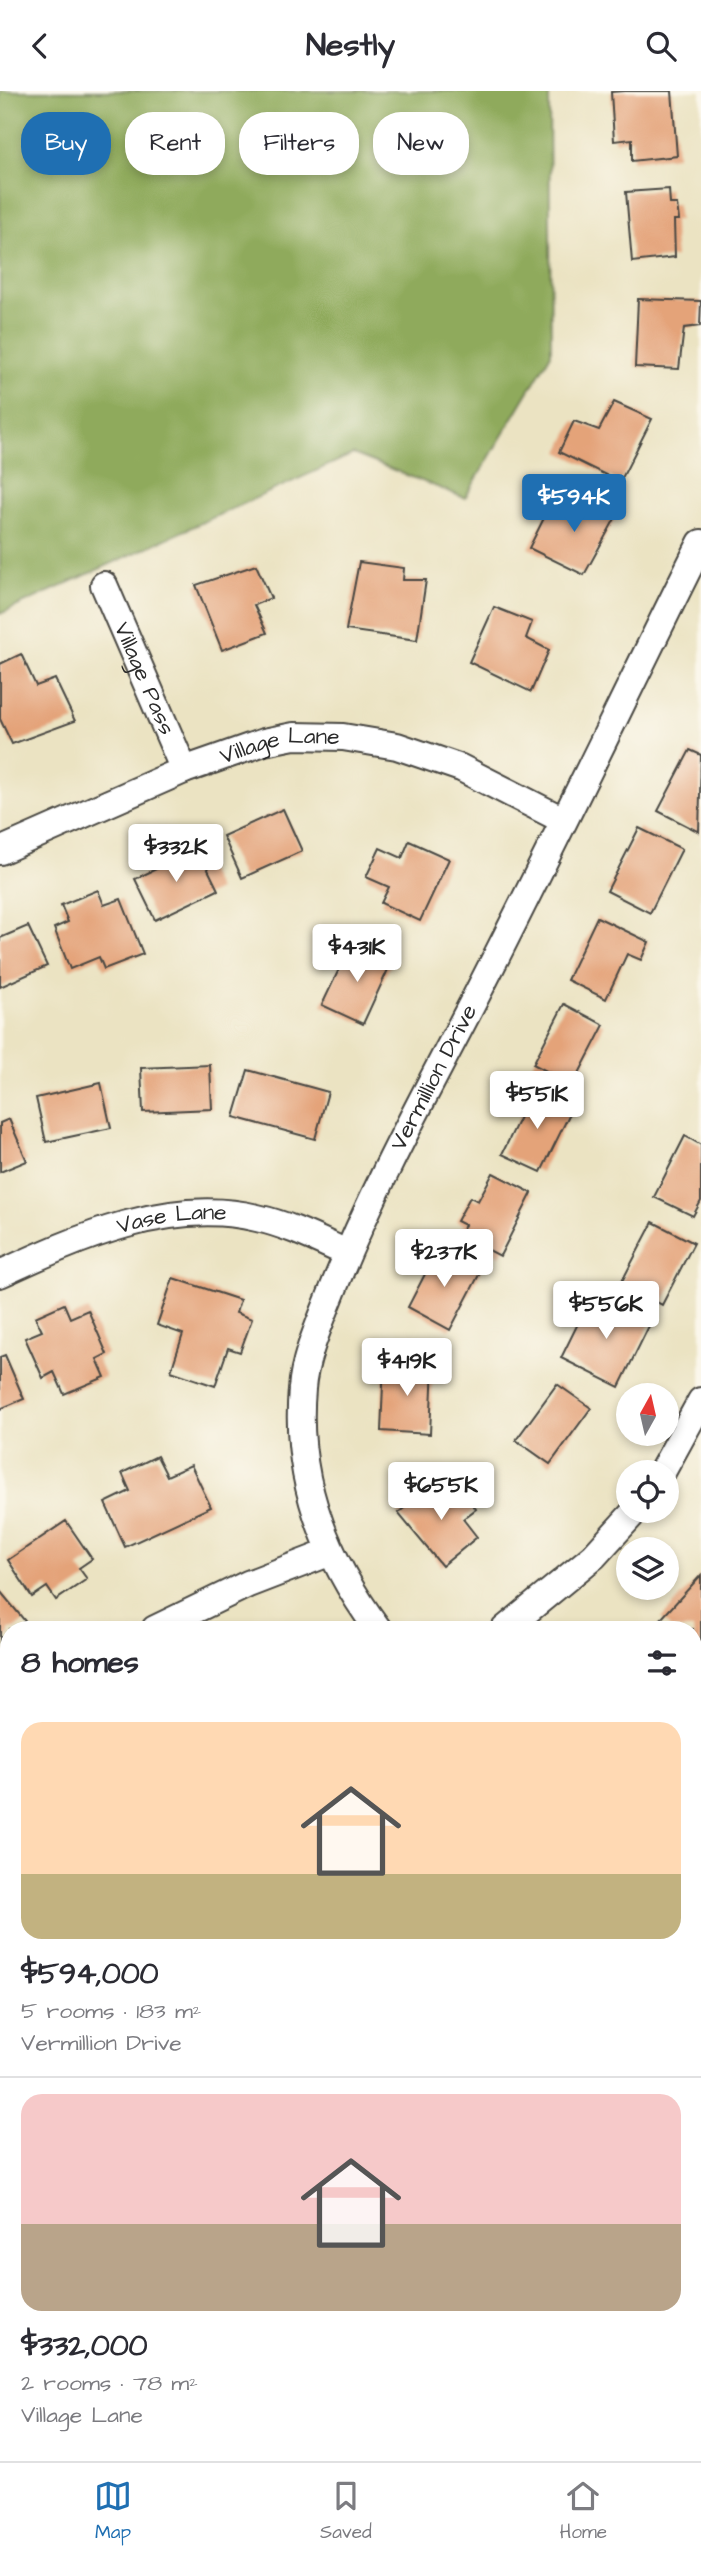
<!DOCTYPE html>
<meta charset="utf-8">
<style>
:root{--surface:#fff;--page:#f7f7f7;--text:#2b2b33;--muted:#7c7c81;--line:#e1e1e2;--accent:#1f6fb2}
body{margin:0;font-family:"Architects Daughter",sans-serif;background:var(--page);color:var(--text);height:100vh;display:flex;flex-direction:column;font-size:26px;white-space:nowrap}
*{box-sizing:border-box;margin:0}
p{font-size:23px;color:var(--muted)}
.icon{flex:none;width:38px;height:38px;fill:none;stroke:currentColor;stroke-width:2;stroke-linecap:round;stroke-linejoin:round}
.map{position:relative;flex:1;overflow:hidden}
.side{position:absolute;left:0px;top:1530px;width:702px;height:842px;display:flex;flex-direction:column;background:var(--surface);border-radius:28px 28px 0 0;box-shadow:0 4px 10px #0003}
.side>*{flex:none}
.banner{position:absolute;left:21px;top:21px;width:660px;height:63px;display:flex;gap:14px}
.needle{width:46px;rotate:8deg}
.fabs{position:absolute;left:616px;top:1292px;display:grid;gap:14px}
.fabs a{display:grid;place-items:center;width:63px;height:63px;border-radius:50%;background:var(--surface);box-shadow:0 4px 10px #0003;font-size:35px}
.price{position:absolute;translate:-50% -60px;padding:0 16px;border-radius:7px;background:#fff;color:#222;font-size:23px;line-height:46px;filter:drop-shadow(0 2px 4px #0008)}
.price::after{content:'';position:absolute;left:50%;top:42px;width:21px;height:16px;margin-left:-10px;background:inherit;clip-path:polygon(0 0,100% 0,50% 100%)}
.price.selected{background:var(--accent);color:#fff}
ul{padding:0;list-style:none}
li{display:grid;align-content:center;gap:14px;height:371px;padding:0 21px}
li+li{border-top:2px solid var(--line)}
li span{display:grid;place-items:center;height:217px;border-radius:21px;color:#555}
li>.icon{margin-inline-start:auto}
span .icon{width:126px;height:126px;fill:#fffc;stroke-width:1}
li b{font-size:30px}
h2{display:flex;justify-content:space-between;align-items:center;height:84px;padding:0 21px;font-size:30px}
.pill{padding:0 24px;border-radius:28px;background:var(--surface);box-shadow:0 4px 10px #0003;font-size:24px;line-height:63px}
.pill.selected{background:var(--accent);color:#fff}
header{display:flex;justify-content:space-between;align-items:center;height:91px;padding:0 21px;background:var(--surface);font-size:32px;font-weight:800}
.tabs{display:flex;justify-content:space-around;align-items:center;height:98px;border-top:2px solid var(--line);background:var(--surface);font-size:19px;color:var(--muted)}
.tabs a{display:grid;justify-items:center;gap:4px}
.tabs .selected{color:var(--accent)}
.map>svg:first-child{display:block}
</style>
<header><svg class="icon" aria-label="back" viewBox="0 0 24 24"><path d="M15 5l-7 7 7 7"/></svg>Nestly<svg class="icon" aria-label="search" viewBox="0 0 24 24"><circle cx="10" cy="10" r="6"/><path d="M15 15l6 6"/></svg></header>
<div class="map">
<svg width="701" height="2370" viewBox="0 0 701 2370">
<rect width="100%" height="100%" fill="#fbf7ec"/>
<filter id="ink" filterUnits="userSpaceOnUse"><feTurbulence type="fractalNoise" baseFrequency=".0143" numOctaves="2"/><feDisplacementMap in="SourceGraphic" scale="14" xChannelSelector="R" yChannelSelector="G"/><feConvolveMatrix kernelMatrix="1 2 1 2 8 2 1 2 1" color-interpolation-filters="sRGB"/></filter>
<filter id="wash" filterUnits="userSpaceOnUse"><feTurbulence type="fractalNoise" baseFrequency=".00686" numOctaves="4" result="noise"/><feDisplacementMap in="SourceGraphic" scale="28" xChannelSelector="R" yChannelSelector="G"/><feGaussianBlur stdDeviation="1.57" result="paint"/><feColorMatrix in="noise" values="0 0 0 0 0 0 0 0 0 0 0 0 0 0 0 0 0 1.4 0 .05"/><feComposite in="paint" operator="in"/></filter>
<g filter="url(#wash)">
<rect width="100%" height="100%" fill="#ebe3c2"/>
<!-- forest -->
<path fill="#8faa5c" stroke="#5d6a44" stroke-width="2" d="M0,0H549L551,263L465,407L353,363L0,523Z"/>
<g id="blocks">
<!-- building -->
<g fill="#e4a379">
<path d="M624,0H672L677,65L632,70V48L614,50L611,1Z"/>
<path d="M669,98L670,113H677L679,129H674L675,166L632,171L626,101Z"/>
<path d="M638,208L701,210L700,235L684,237L679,278L635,276Z"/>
<path d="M614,311L652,328L620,391L559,361L574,330L599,339Z"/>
<path d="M576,403L617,424L584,484L529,457L549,417L568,425Z"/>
<path d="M359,471L404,477L403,489H426L417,549L346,539Z"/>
<path d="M256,474L271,507L254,514L267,542L222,559L196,494Z"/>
<path d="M494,516L532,531L526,547L549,559L531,601L469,571Z"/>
<path d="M21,563L36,595L55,588L75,630L12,653L0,628V573Z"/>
<path d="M690,659L701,664L699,741L658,720Z"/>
<path d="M283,718L302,760L242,787L223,745Z"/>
<path d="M639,737L682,758L650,822L607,800Z"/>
<path d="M409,750L449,768L420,830L381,812L389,796L366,786L380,757L402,767Z"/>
<path d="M198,758L218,799L155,829L135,788Z"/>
<path d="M98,799L104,814L121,808L143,863L104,878L99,866L70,878L54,837L68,831L61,814Z"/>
<path d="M597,826L649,851L641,869L627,863L606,908L567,889Z"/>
<path d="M28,835L47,875L0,896V847Z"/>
<path d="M351,853L391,872L363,933L322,914Z"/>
<path d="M564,913L604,934L573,994L533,973Z"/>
<path d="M210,974L212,1018L143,1021L141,977Z"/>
<path d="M248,979L328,1001L315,1048L234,1026Z"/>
<path d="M101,992L111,1037L46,1051L36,1007Z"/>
<path d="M533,999L572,1018L541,1081L502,1063Z"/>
<path d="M9,1028L27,1070L0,1081V1032Z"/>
<path d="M685,1045L701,1054V1110L693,1125L654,1106Z"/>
<path d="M493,1082L532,1102L500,1165L460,1144L465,1134L457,1130L470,1106L478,1110Z"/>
<path d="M653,1131L694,1152L662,1214L621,1192Z"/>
<path d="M438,1158L481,1180L450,1239L408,1216Z"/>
<path d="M173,1187L240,1209L236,1222L252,1228L240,1261L228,1257L215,1295L171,1280L183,1243L157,1234Z"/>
<path d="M592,1204L650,1233L619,1296L561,1267Z"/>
<path d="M64,1213L70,1227L88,1219L107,1263L97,1268L105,1286L64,1303L54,1281L43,1287L25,1247L42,1240L35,1226Z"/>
<path d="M5,1264L24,1308L0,1318V1266Z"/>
<path d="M384,1271L433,1273L430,1343L381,1340Z"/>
<path d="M557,1293L591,1317L550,1373L516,1349Z"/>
<path d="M157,1365L167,1385L191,1374L211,1416L125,1456L105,1412L130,1400L122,1382Z"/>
<path d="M434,1393L445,1406L458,1395L476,1418L463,1428L477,1446L442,1475L398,1422Z"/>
<path d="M66,1430L92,1468L79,1477L87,1488L56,1509L47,1496L32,1506L8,1469Z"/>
<path d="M701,1484V1552L695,1559L693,1538H672L661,1528Z"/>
<path d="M0,1500L25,1530L15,1538H9V1544L0,1551Z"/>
<path d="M9,1741V1815L0,1819V1745Z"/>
<path d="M9,2204V2252L0,2254V2205Z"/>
<path d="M701,2215V2277L693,2283V2221Z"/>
<path d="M215,2362H287L284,2370H212Z"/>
<path d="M503,2362H576L581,2368L510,2370Z"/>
</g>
</g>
</g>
<g filter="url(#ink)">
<use href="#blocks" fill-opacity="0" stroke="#484742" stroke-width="2"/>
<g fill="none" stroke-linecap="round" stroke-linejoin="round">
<defs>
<g id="street">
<path id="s1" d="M104,494L184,679"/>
<path id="s2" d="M0,760L184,679L264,651L294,645L343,646L397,655L461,677L563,729"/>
<path id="s3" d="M0,1183C78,1147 169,1106 257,1127C289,1134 318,1149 347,1162"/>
<path d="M662,1381L701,1310"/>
<path d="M155,1538L248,1493L331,1461"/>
<path id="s4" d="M378,1538C326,1468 294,1387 302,1298C304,1268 319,1234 330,1206C369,1106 421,1011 471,915C550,762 624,606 701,452"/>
<path d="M505,1538L594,1465L636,1419"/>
<path d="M0,1650L9,1644"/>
<path d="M693,1852L701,1854"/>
<path d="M693,2102L701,2094"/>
<path d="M0,2125L9,2123"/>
<path d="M393,2370L399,2362"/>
</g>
</defs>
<!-- street casing -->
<use href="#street" stroke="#484742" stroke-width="30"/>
<!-- street -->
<use href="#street" stroke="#fff" stroke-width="26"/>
</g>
</g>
<g text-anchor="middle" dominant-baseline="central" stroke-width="5" stroke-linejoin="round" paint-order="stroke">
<!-- street labels -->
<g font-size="23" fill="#2b2b2b" stroke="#fbf7ec">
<text stroke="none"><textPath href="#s1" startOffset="102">Village Pass</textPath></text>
<text stroke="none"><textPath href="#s2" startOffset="301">Village Lane</textPath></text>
<text stroke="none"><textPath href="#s4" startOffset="597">Vermillion Drive</textPath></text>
<text stroke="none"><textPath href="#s3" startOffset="182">Vase Lane</textPath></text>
</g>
</g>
</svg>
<div class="fabs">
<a><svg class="needle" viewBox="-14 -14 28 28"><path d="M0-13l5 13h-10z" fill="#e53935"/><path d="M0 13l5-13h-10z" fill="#7c7c81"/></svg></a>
<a><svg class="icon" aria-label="locate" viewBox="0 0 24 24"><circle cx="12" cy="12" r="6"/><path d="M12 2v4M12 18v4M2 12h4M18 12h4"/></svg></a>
<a><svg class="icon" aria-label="layers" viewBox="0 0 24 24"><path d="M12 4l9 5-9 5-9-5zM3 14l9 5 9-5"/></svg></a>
</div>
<b class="price selected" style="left:574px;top:443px">$594K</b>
<b class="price" style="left:176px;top:793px">$332K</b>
<b class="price" style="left:357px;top:893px">$431K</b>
<b class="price" style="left:537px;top:1040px">$551K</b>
<b class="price" style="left:444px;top:1198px">$237K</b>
<b class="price" style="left:606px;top:1250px">$556K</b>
<b class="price" style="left:407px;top:1307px">$419K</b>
<b class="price" style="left:441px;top:1431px">$655K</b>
<div class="banner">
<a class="pill selected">Buy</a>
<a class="pill">Rent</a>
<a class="pill">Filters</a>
<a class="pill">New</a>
</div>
<section class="side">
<h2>8 homes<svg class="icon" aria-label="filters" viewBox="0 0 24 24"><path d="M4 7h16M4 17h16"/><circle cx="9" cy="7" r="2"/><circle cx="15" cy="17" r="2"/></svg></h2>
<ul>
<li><span style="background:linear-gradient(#ffd9b3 70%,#c2b280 0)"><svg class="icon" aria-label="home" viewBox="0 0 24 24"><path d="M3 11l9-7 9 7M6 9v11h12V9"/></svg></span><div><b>$594,000</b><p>5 rooms · 183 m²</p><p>Vermillion Drive</p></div></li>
<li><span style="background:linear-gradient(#f6c9c9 60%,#b9a48a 0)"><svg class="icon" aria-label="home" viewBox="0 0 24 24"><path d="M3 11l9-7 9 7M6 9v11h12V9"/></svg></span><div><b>$332,000</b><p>2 rooms · 78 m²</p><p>Village Lane</p></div></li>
</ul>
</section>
</div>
<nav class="tabs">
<a class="selected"><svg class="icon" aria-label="map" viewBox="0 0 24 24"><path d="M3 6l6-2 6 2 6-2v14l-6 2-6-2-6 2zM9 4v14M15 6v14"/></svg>Map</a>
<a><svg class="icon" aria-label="saved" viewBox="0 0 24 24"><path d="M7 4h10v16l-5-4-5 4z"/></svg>Saved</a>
<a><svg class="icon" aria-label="home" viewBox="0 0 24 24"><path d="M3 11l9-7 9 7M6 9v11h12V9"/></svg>Home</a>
</nav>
